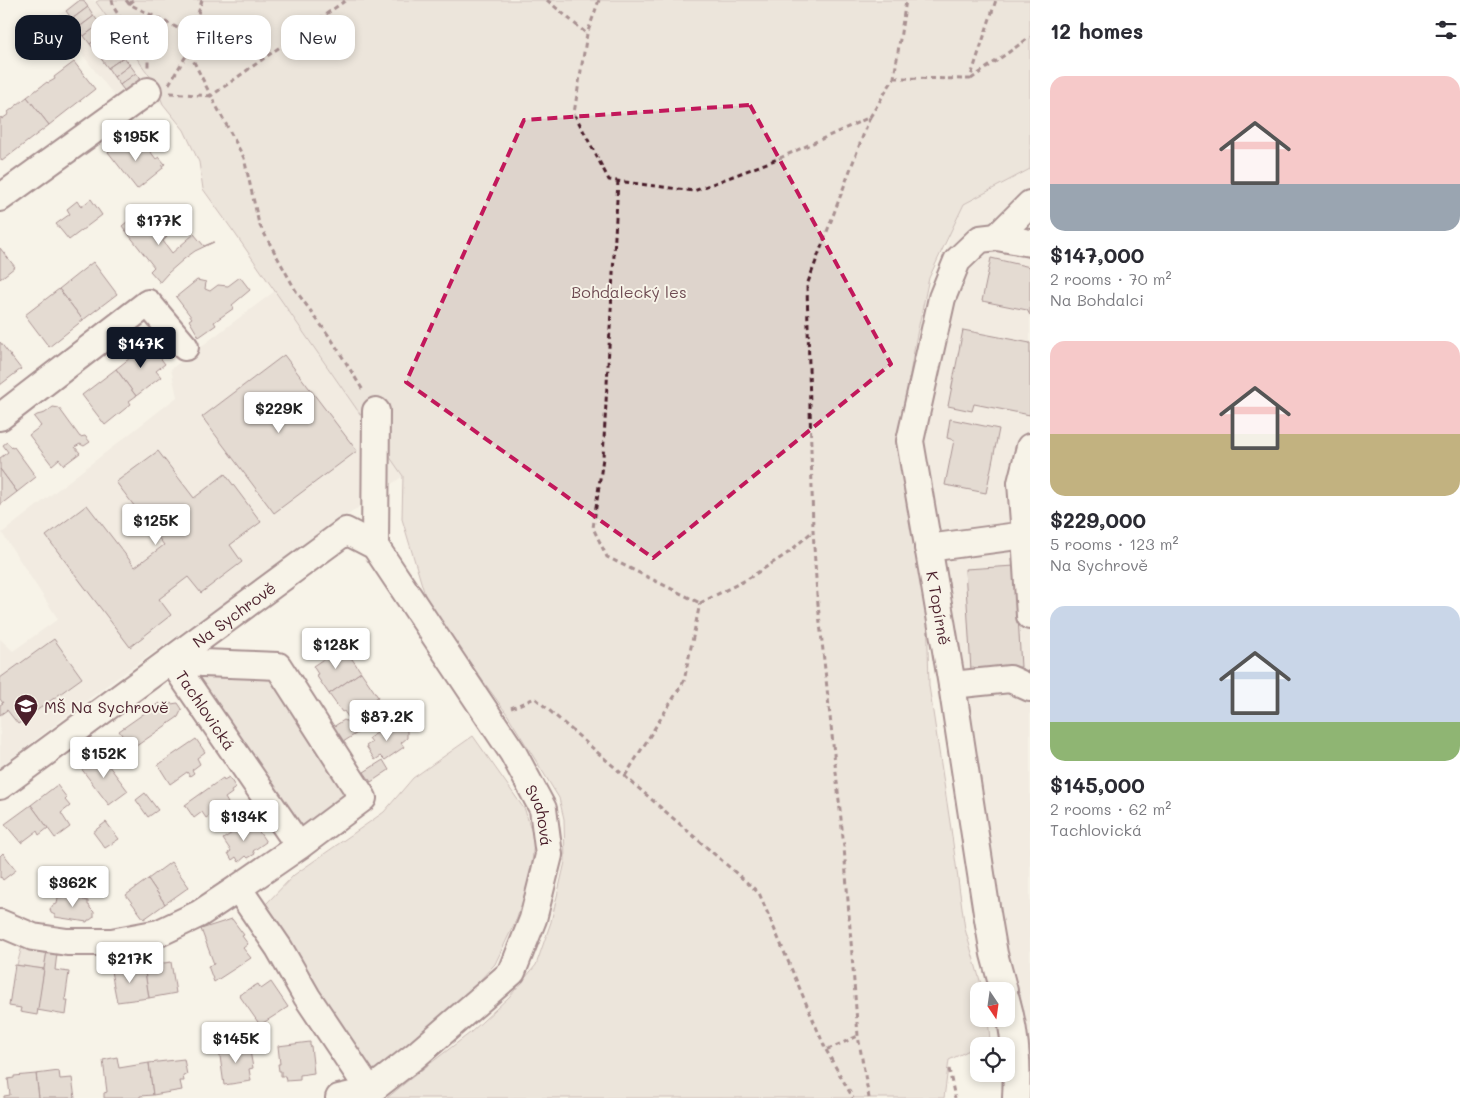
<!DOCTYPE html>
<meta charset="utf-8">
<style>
:root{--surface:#fff;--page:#f7f7f7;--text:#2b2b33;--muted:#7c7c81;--accent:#111827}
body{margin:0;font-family:Mali,sans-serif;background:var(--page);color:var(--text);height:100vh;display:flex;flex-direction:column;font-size:19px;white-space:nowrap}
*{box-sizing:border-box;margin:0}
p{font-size:16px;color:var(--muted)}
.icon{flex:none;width:28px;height:28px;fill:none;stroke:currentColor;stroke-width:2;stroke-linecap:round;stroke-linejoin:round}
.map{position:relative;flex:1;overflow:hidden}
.drawer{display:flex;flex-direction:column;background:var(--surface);width:450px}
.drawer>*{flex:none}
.guide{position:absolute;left:15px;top:15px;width:475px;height:45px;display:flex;gap:10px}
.needle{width:32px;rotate:167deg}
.tools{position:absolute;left:970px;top:982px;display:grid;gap:10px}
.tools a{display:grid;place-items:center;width:45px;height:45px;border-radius:10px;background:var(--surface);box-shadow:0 2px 8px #0003;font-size:25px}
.price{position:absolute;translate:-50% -42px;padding:0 11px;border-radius:5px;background:#fff;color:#222;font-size:16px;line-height:32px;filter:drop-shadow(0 1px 2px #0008)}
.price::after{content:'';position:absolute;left:50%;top:30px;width:15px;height:11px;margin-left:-8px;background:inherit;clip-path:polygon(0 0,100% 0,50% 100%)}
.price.on{background:var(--accent);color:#fff}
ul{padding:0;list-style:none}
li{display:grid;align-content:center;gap:10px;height:265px;padding:0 20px}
li span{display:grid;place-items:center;height:155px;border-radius:15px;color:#555}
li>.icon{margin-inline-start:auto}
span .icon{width:90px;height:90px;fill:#fffc;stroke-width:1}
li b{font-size:21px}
h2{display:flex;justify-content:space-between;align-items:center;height:60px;padding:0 20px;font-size:21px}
.chip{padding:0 18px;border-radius:15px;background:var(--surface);box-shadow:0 2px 8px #0003;font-size:18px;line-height:45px}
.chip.on{background:var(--accent);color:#fff}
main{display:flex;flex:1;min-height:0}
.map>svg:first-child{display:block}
</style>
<main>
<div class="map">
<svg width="1030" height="1098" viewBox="0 0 1030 1098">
<rect width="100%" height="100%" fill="#f7f3e8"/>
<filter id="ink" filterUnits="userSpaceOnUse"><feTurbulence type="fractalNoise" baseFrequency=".02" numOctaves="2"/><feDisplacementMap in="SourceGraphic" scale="10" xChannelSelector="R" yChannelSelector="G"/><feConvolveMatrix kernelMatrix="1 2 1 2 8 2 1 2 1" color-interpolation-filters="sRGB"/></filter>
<g filter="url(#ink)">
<!-- built -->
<g fill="#eae3da">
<path d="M78,0H94L154,82L163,104L120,103L54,18Z"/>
<path d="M1030,169V1098H1005L1006,1046H1000L995,1019H1006V991H990L936,686L906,442L950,233L964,204Z"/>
<path d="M275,291L403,476L106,686L0,767V639L13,651L58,619L2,533L177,397L171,369Z"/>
</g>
<!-- green -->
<g fill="#ded4cc" stroke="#947a7c">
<path d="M100,0H1030V169L964,204L950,233L929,278L916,339L898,443L927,607L929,686L951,829L965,929L983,991H979V1019H988L990,1040L949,1060L944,1098H387L410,1079L470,1033L509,997L536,965L551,922L565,862L564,819L559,798L507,714L428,605L402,519L403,476L236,235L203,189L199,162L184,130L163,104L154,82L96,2Z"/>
<path d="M199,674H272L349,792L305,831L296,827L202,683Z"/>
<path d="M473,736L525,810L534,840L531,874L517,918L495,964L452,1010L375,1075L285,941L266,904L294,875L384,812L413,778Z"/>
<path d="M22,946L47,951L44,969L17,965Z"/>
</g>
<!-- building -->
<g fill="#ccbfb9" stroke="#4a1f2b">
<path d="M80,0H83L88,7L72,19L66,11Z"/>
<path d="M88,7L94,16L78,28L72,19Z"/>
<path d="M94,16L100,24L84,36L78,28Z"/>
<path d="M100,24L106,32L90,44L84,36Z"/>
<path d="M106,32L112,40L96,52L90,44Z"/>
<path d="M112,40L118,49L102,60L96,52Z"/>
<path d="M118,49L124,57L108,68L102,60Z"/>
<path d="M124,57L130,65L114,77L108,68Z"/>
<path d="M74,62L95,89L49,125L27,97L47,82L48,83L55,79L54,77Z"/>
<path d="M130,65L136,73L120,85L114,77Z"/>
<path d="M136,73L143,82L127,94L120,85Z"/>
<path d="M27,97L49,125L2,161L0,158V118L1,117L2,119L9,114L8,112Z"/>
<path d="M124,139L129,146L138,140L145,149L147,147L156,159L159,157L165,164L162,166L163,168L137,189L108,152Z"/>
<path d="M91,199L102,215L69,240L56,224L70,214L67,209L77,201L81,207Z"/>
<path d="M139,212L149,224L154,221L167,237L163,241L172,253L194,234L204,246L214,242L195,251L184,259L168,273L159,283V281L150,271L154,267L122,226Z"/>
<path d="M0,248L15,267L0,279Z"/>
<path d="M991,258L1030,267V315L1027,310L982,301Z"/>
<path d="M93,262L117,294L83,320L59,289Z"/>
<path d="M240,277L250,290L232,305L234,308L214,322L216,325L199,337L189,320L192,318L176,297L197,280L206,282L205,289L210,291L218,285L228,286Z"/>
<path d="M59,289L83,320L49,347L25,315Z"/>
<path d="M963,330L1030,343V415L974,404L972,411L948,406Z"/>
<path d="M0,342L21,369L0,385Z"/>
<path d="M149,343L165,364L156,371L161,377L136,396L116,369Z"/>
<path d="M284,355L357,451L274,513L202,417Z"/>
<path d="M116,369L136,396L129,401L131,404L105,425L82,395Z"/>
<path d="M53,407L59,408L80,437L85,436L90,442L84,446L80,444L75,447L80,453L64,465L59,459L52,465L29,435L41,426L34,417L37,415L45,413Z"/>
<path d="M950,419L999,429L986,493L945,485L954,440L947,438Z"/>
<path d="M7,442L12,448L14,447L36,477L17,492L0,469V458L8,452L3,445Z"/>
<path d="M158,451L194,498L225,474L261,522L230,545L242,562L201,593L188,577L159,599L171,615L130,647L46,536L87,505L135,567L164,545L116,482Z"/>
<path d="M0,469L17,492L0,505Z"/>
<path d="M1015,566L1021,667L971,671L965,569Z"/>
<path d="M54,639L82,678L18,724L7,710L0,715V705L3,703L0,699V678Z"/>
<path d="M343,646L361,672L329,694L316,675L318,674L313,666Z"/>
<path d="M361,672L378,697L348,717L344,711L342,712L329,694Z"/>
<path d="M159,703L163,708L171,703V704L178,703L182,709L178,717L132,749L119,731Z"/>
<path d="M354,718L362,730L343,742L333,727L344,720L348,722Z"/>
<path d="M398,725L405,728L407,730V738L401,743L404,747L385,760L381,756L375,760L366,746L372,742L369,738L385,728L388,731Z"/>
<path d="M196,739L205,752L197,758L200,764L192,770L194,773L190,776L187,772L170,784L158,765Z"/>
<path d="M99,753L128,791L109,805L80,767Z"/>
<path d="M383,760L389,770L371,782L364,772Z"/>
<path d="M229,777L236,788L231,791L232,793L225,798L228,803L206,818L202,812L194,818L185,805L223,778L224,780Z"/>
<path d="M57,785L67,798L65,800L70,806L61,813L70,827L55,838L31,805Z"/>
<path d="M145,793L158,810L148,817L136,800Z"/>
<path d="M31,805L48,828L39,835L37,831L21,843L5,824Z"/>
<path d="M251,820L266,842L253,851L255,854L248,858L246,856L239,862L236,857L232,860L228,853L231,851L223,839Z"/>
<path d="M106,822L119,839L105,848L93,832Z"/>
<path d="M3,853L16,870L3,880L1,877L0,878V856Z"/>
<path d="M171,862L189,887L165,904L148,879Z"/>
<path d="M148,879L165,904L144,919L126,895Z"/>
<path d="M75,890L83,900L88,901V905L90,906V908L94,912V917L90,920H88L87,922L55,917V915L51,913L50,909L53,905L57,904L58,897H63L64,894L68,895Z"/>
<path d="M232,919L244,935L242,936L248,944L243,948L251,958L214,982L208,966L214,964L201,929Z"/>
<path d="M47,951L57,953L55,970L69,972L65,1000H68L66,1015L37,1010Z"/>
<path d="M171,962L176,993L149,998L144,966Z"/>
<path d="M15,965L44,969L37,1015L20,1012L21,1008L9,1006Z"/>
<path d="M144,966L149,998L117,1002L111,971Z"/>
<path d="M271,982L288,1007L260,1025L239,995L258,984L261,989Z"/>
<path d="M310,1042V1046H311L314,1073L300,1075V1080L286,1081L285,1076H281V1071H279L278,1064H280L278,1046Z"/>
<path d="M239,1043V1046L249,1045L253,1068L249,1069L251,1081L224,1085L219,1049L227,1047V1044Z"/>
<path d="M117,1057L119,1068L149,1063L153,1095L140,1096V1098H104V1093L107,1092L103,1060Z"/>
<path d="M184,1059L187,1075L183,1076L184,1081H180L182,1090L153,1095L149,1063Z"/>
<path d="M59,1071L60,1079L72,1078L75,1098H39L36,1074Z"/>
<path d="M36,1074L39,1098H4V1096L10,1095L8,1079L14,1078V1076Z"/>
</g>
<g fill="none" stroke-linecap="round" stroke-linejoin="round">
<defs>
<g id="minor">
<path d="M0,198L148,91"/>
<path d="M997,237L1030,204"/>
<path d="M0,417L148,303L185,347"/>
<path d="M1025,535L1030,616"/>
<path d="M375,546L376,411"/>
<path d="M928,548L1025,535L1021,483L1030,447"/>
<path d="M952,685L1010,679L1030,688"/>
<path id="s1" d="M0,786L346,531L375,546L513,753L543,809L549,855L533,919L512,972L415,1056L370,1091L339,1098"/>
<path d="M299,846L171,660L203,663L278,666L363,798L299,846L238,888L279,948L307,997L370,1091"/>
<path d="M0,923L33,937L67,942H112L159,933L199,914L238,888"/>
<path d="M1004,991L994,954L987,913L952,685L910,441L942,298L957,261L980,239L997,237L1030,243"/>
<path d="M1006,999C1015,1031 1018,1065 1016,1098"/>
</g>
</defs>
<!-- minor casing -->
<use href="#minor" stroke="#4a1f2b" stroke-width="30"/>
<!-- path -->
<g stroke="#4a1f2b" stroke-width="3" stroke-dasharray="5 4" stroke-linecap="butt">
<path d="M112,0L114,8L148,60V69"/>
<path d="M126,0L129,4L192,35L264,58"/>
<path d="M202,0L192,35L193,60L211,96L346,0"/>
<path d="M547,0L587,34"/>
<path d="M599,0L587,34L574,113L609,180L694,191L780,158L870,117L894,78L906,0"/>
<path d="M129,4L134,0"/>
<path d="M894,78L970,79L996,0"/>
<path d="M971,79L1030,37"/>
<path d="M169,84L192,46"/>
<path d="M170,93L211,96L244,158L259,224L296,291L332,340L364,392"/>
<path d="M618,181L603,458L593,528L607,557L700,603"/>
<path d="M700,603L746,580L788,553L813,531"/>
<path d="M511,708L535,698L759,893L826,1050L858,1036"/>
<path d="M625,776L684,681L700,603"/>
<path d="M826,1050L853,1098"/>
<path d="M949,1069L955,1098"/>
<path d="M869,1098L858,1036L844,847L817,595L813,530L807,285L870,117"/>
</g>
<!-- minor -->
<use href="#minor" stroke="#f7f3e8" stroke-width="26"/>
</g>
</g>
<!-- marked area -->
<path d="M0 0H1030V1098H0ZM750,105L891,364L653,558L406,382L524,120Z" fill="#f7f3e8" fill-opacity=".55" fill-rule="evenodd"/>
<path fill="none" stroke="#c2185b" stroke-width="4" stroke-dasharray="10 6" stroke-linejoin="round" d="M750,105L891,364L653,558L406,382L524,120Z"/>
<!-- icons -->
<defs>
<symbol id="school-pin" viewBox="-11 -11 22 30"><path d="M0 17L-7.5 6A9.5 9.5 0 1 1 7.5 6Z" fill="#4a1f2b" stroke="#f7f3e8"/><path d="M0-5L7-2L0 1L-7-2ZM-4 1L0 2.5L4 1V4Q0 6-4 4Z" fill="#fff"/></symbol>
</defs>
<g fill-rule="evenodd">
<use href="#school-pin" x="12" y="692" width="28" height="38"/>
</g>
<g text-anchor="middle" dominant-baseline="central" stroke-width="4" stroke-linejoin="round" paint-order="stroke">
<!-- park labels -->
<g font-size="16" fill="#6f4c53" stroke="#f7f3e8">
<text x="629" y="291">Bohdalecký les</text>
</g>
<!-- street labels -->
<g font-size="16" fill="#4a1f2b" stroke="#f7f3e8">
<text transform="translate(939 608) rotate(80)">K Topírně</text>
<text stroke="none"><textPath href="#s1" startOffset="290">Na Sychrově</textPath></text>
<text transform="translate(206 710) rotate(56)">Tachlovická</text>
<text stroke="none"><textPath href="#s1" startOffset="780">Svahová</textPath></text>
</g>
<!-- poi labels -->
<g font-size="16" fill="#4a1f2b" stroke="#f7f3e8" text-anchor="start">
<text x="44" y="706">MŠ Na Sychrově</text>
</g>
</g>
</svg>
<div class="tools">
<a><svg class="needle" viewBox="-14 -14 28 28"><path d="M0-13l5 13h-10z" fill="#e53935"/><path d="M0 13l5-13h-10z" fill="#7c7c81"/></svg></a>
<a><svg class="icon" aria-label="locate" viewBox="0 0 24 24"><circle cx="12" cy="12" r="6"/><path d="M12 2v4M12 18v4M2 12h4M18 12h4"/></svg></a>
</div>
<b class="price" style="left:136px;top:162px">$195K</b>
<b class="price" style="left:159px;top:246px">$177K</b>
<b class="price on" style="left:141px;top:369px">$147K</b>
<b class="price" style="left:279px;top:434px">$229K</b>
<b class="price" style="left:156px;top:546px">$125K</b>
<b class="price" style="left:336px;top:670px">$128K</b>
<b class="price" style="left:387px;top:742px">$87.2K</b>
<b class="price" style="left:104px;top:779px">$152K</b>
<b class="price" style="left:244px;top:842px">$134K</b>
<b class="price" style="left:73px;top:908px">$362K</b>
<b class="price" style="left:130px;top:984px">$217K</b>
<b class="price" style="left:236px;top:1064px">$145K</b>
<div class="guide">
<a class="chip on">Buy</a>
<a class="chip">Rent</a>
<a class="chip">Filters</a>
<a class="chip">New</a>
</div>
</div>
<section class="drawer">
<h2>12 homes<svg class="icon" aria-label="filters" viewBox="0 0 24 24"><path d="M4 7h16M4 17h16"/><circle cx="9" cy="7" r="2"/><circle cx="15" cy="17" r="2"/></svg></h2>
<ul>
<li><span style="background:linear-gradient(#f6c9c9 70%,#9aa5b1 0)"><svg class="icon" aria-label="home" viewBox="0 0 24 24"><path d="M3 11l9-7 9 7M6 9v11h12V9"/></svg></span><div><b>$147,000</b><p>2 rooms · 70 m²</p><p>Na Bohdalci</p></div></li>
<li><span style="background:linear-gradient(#f6c9c9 60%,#c2b280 0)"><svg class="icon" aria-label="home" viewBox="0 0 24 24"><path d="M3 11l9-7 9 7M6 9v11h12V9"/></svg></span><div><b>$229,000</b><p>5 rooms · 123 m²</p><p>Na Sychrově</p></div></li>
<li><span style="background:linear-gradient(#c9d6e8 75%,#8fb573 0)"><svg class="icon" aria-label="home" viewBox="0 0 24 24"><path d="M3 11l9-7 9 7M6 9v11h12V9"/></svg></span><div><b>$145,000</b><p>2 rooms · 62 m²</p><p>Tachlovická</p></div></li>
</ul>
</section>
</main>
